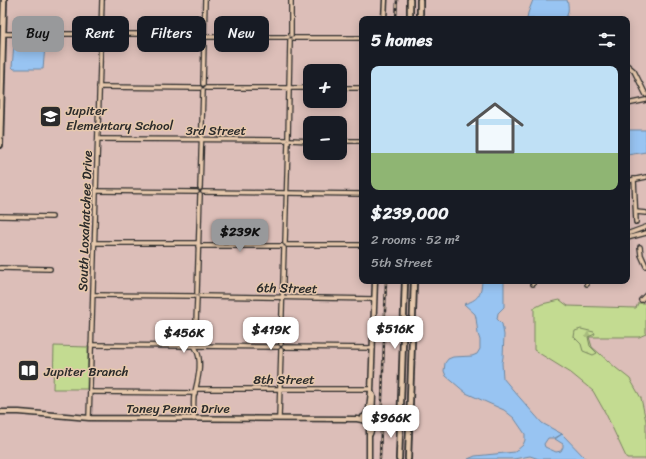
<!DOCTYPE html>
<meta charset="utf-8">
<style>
:root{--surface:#171b24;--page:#20242c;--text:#f1f3f6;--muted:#9ea1a6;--line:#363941;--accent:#98999b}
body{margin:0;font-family:Sriracha,sans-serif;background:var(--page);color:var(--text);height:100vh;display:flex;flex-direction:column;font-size:15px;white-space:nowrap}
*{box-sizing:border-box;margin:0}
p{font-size:13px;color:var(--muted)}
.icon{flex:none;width:22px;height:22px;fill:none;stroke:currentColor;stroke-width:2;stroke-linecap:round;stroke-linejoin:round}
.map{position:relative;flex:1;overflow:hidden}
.drawer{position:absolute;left:359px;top:16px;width:271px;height:268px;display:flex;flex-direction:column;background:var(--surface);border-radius:8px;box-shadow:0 2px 10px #0003}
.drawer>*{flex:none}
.guide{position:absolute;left:12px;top:16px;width:287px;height:36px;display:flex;gap:8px}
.fabs{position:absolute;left:303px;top:64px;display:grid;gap:8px}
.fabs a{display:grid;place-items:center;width:44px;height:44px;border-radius:8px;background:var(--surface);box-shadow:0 2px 10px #0003;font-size:20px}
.price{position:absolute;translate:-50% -34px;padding:0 9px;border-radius:8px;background:#fff;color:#222;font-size:13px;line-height:26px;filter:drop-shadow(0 1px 2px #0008)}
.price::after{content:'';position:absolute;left:50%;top:24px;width:12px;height:9px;margin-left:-6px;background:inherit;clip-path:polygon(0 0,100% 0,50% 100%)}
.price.current{background:var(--accent);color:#111}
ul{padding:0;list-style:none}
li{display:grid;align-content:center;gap:8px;height:212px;padding:0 12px}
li+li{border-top:1px solid var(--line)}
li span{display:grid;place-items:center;height:124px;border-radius:8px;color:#555}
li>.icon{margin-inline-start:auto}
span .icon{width:72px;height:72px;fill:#fffc;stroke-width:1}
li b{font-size:17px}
h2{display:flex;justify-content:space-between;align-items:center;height:48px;padding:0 12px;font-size:17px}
.tag{padding:0 14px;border-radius:8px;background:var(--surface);box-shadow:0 2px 10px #0003;font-size:14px;line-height:36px}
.tag.current{background:var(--accent);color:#111}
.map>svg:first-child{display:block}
</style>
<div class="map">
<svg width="646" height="459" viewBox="0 0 646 459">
<defs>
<pattern id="forest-firs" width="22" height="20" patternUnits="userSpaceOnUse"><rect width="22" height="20" fill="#c3db91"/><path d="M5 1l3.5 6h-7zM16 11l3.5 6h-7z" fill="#a8bc7d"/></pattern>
</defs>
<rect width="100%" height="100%" fill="#dcbeb8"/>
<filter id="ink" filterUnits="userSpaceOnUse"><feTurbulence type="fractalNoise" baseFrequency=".025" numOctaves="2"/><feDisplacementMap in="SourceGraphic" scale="8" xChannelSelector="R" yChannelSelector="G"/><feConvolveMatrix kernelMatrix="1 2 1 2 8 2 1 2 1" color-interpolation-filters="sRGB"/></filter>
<g filter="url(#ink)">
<!-- green -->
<g fill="#c3db91" stroke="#77835e">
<path d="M560,300L568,306L636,308L638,303H646V334L639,337H589L592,347L616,368L630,379L641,398L646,421V459H627L606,414L593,391L571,373L534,350V308L542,304Z"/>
<path d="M54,346L88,347L87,389H53Z"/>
</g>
<!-- forest -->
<path fill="url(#forest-firs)" stroke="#77835e" d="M581,329L594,332L595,334L588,337L590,346L597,353L593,355L583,351L581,344L574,337L575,331Z"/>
<!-- water -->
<g fill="#98c4f2" stroke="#6c87a2">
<path d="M533,0H567C569,7 569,13 565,19H527L528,13Z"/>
<path d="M32,42L44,43L45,46L43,69H14L12,67L14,45L27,44Z"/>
<path d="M627,130H646V152L627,155Z"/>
<path d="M482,281H504V307L498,313L497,319L502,324L504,335L503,357L502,363L503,378L513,390L542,423L562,434L555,438H548L544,444L545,447L556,452L561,451L563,447V444L555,439L562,434L586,459H539L530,456L514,459H468L475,456L515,452L523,445L525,440V434L514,418L504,410L466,393L446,376L444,371L445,363L448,359L453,357L472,356L477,354L480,349V340L478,334L476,318L475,314L464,304C478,300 481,295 482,281Z"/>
</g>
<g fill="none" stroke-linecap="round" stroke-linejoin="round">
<defs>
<g id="minor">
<path d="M3,34H200L204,37H288"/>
<path d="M291,35V0"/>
<path d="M293,38H362"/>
<path d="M627,65L634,71L646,95"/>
<path d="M203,84L205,0"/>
<path d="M99,87L200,88"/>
<path d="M206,88H310"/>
<path d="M340,88H362"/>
<path d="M627,104L646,100"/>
<path d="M288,138L290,40"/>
<path d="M98,139L286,140"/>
<path d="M290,140L310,141"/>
<path d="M340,141H362"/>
<path d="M634,179L636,222"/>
<path d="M627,181L646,177"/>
<path d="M200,188L203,90"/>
<path d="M96,191L197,192"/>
<path d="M203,192L362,194"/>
<path d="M636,212L646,213"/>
<path d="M0,216L52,217"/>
<path d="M627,234L646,227"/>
<path d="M627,238L646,233"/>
<path d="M94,243H198"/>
<path d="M285,243L288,142"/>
<path d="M287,245H362"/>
<path d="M198,246H282"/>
<path d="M640,247L641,255L646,266"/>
<path d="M0,268L50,269"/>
<path d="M533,281V284"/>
<path d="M587,284V281"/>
<path d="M197,293L200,195"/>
<path d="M93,295L195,296"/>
<path d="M200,296L374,299"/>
<path d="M641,300L646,295"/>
<path d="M281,344L284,248"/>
<path d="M91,345L278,347"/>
<path d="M284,347L373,348"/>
<path d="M196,389H371"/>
<path d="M90,392L195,393"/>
<path d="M89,418L102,0"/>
<path d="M279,418L281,350"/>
<path d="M194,419C194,411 193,403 194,396C197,382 204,361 195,347L197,298"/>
</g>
<g id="tertiary">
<path d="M384,19L385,0"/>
<path d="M371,392L373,396L372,416"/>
<path d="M0,412H19L89,418L357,419C366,421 373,422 382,418"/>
<path d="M365,416L369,409L371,391L375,281"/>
<path d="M363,417L372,416L384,418L410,419"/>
<path d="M369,421V459"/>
<path d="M370,434L375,421"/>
</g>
<g id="secondary">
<path d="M410,19V0"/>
<path d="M420,19V0"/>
<path d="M0,145L4,0"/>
<path d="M399,459L405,281"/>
<path d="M408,459L414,281"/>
</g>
</defs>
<!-- minor casing -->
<use href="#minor" stroke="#2b2b2b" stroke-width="6"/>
<!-- tertiary casing -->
<use href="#tertiary" stroke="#2b2b2b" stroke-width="7"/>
<!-- secondary casing -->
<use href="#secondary" stroke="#2b2b2b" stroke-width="8"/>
<!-- minor -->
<use href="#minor" stroke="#e6c8ac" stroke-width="3.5"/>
<!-- tertiary -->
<use href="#tertiary" stroke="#e6c8ac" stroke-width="4"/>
<!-- secondary -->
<use href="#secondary" stroke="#e6c8ac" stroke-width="4.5"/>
<defs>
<g id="rail">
<path d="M396,19L397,0"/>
<path d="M380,459L386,281"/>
</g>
</defs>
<!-- rail casing -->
<use href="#rail" stroke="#2b2b2b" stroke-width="2.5"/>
<!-- rail -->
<use href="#rail" stroke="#e6c8ac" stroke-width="1" stroke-dasharray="3" stroke-linecap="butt"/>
</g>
</g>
<!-- icons -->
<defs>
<symbol id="school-square" viewBox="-11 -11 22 22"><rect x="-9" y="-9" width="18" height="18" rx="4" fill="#2b2b2b" stroke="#e6c8ac"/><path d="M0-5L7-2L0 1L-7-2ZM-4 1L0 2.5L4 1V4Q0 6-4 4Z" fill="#fff"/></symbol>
<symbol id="library-square" viewBox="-11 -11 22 22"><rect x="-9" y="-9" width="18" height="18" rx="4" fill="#2b2b2b" stroke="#e6c8ac"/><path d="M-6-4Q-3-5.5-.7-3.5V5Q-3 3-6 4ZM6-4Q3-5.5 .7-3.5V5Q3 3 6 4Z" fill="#fff"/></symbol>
</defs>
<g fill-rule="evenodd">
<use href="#school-square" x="38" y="104" width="25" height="25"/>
<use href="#library-square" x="16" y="358" width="25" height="25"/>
</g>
<g text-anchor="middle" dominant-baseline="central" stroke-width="3" stroke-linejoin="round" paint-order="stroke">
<!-- poi labels -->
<g font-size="13" fill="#2b2b2b" stroke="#e6c8ac" text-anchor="start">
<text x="66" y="110">Jupiter<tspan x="66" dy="15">Elementary School</tspan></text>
<text x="44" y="371">Jupiter Branch</text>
</g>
<!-- street labels -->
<g font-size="13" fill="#2b2b2b" stroke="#e6c8ac">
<text x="216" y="130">3rd Street</text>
<text transform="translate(85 221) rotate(-88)">South Loxahatchee Drive</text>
<text transform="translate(287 288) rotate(1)">6th Street</text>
<text x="284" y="379">8th Street</text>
<text x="178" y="408">Toney Penna Drive</text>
</g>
</g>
</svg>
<div class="fabs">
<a>+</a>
<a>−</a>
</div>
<b class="price current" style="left:240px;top:253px">$239K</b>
<b class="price" style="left:395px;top:350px">$516K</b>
<b class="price" style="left:271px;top:351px">$419K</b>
<b class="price" style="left:184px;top:354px">$456K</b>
<b class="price" style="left:391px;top:439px">$966K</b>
<div class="guide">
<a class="tag current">Buy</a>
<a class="tag">Rent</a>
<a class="tag">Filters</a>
<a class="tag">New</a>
</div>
<section class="drawer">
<h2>5 homes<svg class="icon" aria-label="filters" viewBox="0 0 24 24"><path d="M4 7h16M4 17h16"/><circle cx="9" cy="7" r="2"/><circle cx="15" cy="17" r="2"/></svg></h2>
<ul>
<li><span style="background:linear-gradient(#bfe0f5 70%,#8fb573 0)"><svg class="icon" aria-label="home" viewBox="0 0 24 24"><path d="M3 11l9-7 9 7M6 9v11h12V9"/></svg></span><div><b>$239,000</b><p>2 rooms · 52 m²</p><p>5th Street</p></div></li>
</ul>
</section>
</div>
